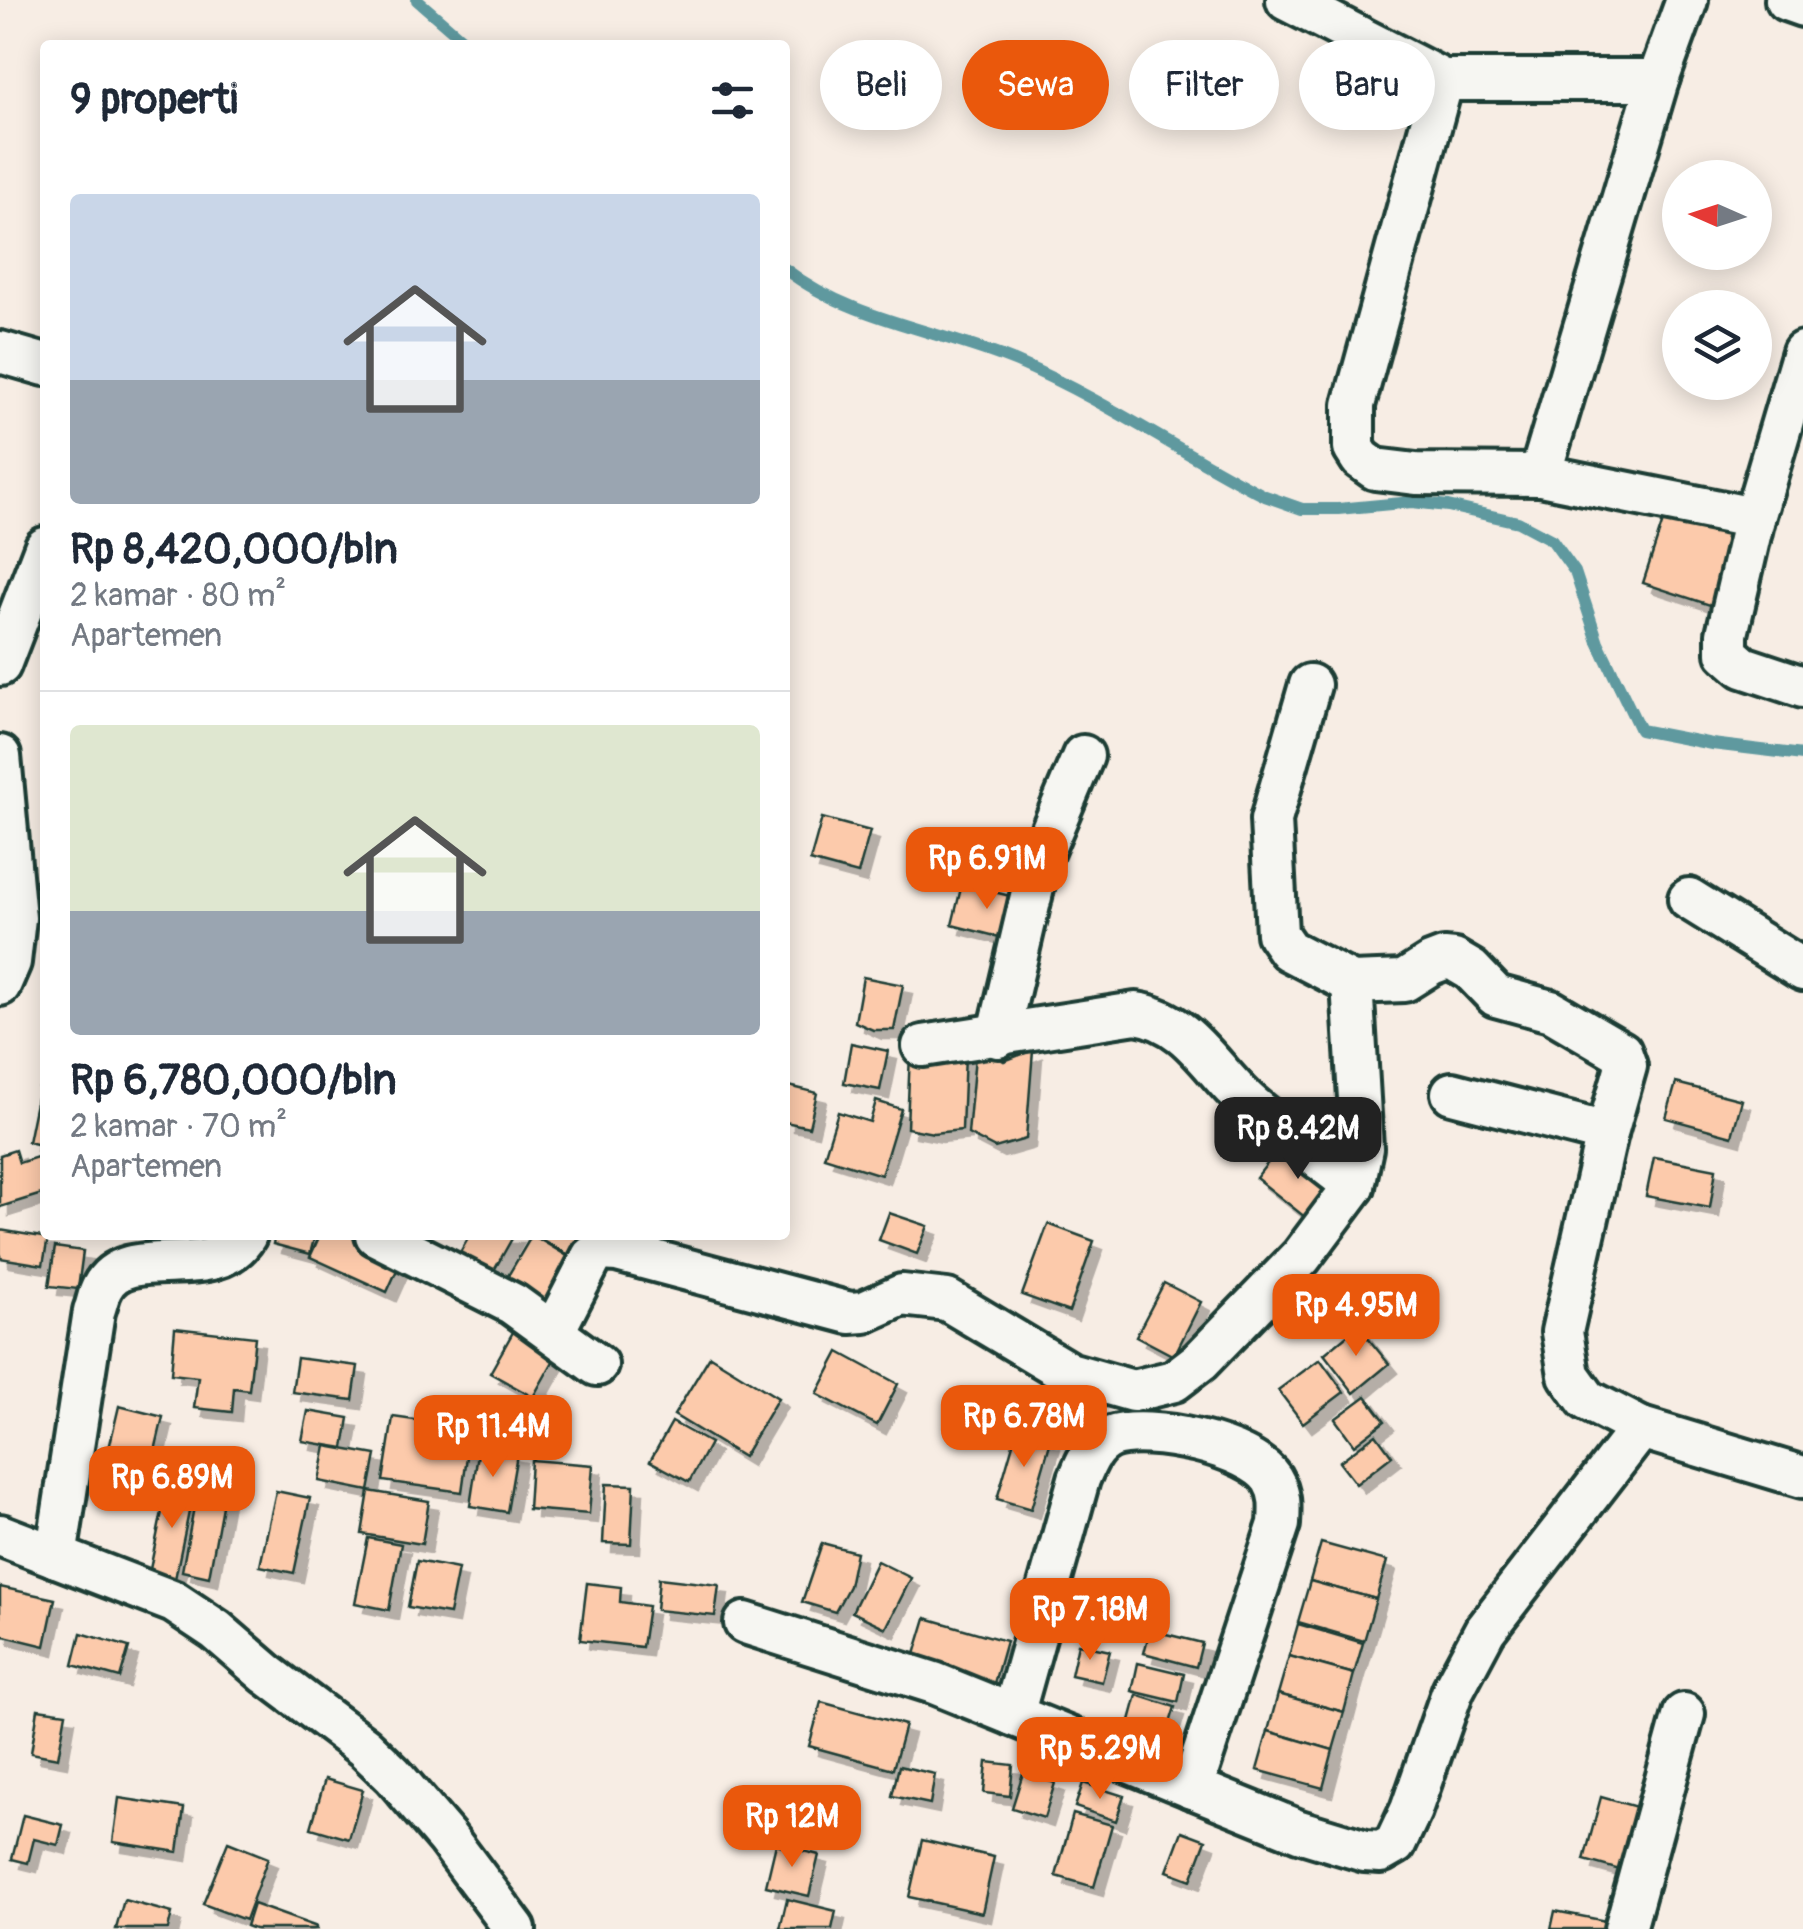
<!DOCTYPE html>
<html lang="id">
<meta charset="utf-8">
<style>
:root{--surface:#fff;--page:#f2f2f3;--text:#1f2937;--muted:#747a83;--line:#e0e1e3;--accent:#ea580c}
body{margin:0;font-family:Pangolin,sans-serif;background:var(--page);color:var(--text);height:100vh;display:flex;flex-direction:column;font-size:38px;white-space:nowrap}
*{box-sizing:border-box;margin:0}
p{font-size:32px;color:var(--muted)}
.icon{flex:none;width:55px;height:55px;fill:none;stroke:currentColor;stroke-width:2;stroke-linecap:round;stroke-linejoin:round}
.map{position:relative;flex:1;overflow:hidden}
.sheet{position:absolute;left:40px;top:40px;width:750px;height:1200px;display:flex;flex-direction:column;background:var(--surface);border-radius:10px;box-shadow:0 5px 25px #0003}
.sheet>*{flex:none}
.hud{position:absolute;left:820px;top:40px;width:832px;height:90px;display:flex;gap:20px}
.needle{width:65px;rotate:273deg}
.tools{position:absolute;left:1662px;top:160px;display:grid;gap:20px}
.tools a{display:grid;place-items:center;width:110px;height:110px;border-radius:50%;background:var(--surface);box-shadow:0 5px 25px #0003;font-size:50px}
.price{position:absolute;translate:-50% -85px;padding:0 22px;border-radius:20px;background:var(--accent);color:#fff;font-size:32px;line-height:65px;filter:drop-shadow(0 2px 5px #0008)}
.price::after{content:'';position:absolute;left:50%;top:60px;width:30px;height:22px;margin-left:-15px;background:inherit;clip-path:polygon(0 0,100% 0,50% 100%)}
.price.active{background:#222;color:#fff}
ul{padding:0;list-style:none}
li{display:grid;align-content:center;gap:20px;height:530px;padding:0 30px}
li+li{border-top:2px solid var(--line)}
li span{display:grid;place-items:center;height:310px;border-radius:10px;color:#555}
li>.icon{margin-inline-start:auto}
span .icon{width:180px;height:180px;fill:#fffc;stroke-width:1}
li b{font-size:42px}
h2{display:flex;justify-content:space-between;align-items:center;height:120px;padding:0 30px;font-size:42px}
.pill{padding:0 35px;border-radius:45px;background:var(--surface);box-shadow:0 5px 25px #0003;font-size:35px;line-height:90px}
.pill.active{background:var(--accent);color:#fff}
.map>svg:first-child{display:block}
</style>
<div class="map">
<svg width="1803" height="1929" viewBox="0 0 1803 1929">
<defs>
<filter id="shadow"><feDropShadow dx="9" dy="9" stdDeviation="0" flood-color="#0004"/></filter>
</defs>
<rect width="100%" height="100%" fill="#f7ede4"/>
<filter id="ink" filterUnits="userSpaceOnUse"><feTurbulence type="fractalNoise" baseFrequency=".01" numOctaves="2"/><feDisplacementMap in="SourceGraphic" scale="20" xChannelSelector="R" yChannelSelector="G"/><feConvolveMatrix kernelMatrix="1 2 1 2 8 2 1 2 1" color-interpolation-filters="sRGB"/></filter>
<g filter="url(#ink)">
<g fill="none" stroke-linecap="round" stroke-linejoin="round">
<!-- stream -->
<g stroke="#5e999f" stroke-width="12">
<path d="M417,0L469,45"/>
<path d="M785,269C852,321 941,330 1017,362C1103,399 1182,453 1265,496L1302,509H1338L1412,502L1448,506L1518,522L1552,540L1575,572L1598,642L1640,730L1712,744L1803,755"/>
</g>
</g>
<!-- building -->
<g fill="#fccaab" stroke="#1f3d34" stroke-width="2.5" filter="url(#shadow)">
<path d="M1666,512L1735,534L1713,606L1643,583Z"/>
<path d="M822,818L870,831L858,874L810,861Z"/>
<path d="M962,884L1022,899L1011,940L952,925Z"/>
<path d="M863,977L903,985L894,1030H873L855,1022Z"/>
<path d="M851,1043L888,1051L880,1090L844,1083Z"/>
<path d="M976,1045L1004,1061L1033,1050L1026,1139L995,1148L968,1134Z"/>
<path d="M910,1052L965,1054L962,1130L933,1133L907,1128Z"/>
<path d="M1676,1083L1742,1100L1732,1136L1666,1118Z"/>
<path d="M785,1085L817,1093L809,1127L785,1122Z"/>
<path d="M39,1088L45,1090V1146L28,1142Z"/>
<path d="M876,1101L901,1109L881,1175L824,1157L838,1112L870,1122Z"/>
<path d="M1285,1141L1340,1185L1311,1222L1256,1178Z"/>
<path d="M15,1150L19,1163L40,1156L45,1171V1193L0,1207V1155Z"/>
<path d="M1654,1157L1716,1169L1710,1208L1646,1196Z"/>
<path d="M889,1213L928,1226L917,1254L879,1240Z"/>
<path d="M1048,1224L1094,1241L1069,1312L1022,1295Z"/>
<path d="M0,1230L48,1238L43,1265L0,1258Z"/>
<path d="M155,1235H188L182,1250L153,1240Z"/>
<path d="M275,1235H315L310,1254L273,1244Z"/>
<path d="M320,1235H369L405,1252L387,1292L310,1257Z"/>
<path d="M470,1235H514L492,1274L459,1254Z"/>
<path d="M532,1235L584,1266L558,1309L506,1279Z"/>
<path d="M534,1235H580L569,1255Z"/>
<path d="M55,1247L83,1251L78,1289L49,1286Z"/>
<path d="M1164,1283L1201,1302L1174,1356L1136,1336Z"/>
<path d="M517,1325L560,1349L533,1397L490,1373Z"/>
<path d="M1358,1326L1389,1364L1354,1393L1324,1354Z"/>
<path d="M175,1328L255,1337L249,1390L234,1388L232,1412L194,1408L198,1377L171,1374Z"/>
<path d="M839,1352L898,1384L877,1425L817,1394Z"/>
<path d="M710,1356L778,1398L743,1457L674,1415Z"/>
<path d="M297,1358L358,1366L353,1400L292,1392Z"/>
<path d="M1320,1359L1344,1392L1303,1423L1278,1390Z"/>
<path d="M1366,1396L1385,1421L1354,1445L1335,1419Z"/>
<path d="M119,1406L163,1417L147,1485L124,1487L103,1474Z"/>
<path d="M308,1411L349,1418L344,1448L302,1441Z"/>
<path d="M393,1417L471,1428L462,1492L383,1481Z"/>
<path d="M672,1422L710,1443L689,1482L650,1461Z"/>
<path d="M1017,1430L1051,1440L1031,1509L997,1499Z"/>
<path d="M1376,1434L1392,1456L1356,1484L1339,1462Z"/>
<path d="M326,1446L376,1455L369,1491L319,1481Z"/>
<path d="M479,1447L517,1454L507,1512L470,1506Z"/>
<path d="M531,1460L593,1465L589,1514L528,1509Z"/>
<path d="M168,1483L194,1488L175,1579L149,1574Z"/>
<path d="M606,1484L634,1485L631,1544L603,1543Z"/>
<path d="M197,1491L224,1495L209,1577L182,1571Z"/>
<path d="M276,1491L310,1498L294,1573L260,1566Z"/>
<path d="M369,1491L429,1501L422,1544L362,1534Z"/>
<path d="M368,1538L401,1544L389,1610L355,1603Z"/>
<path d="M822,1543L856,1552L849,1586L835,1612L802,1602Z"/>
<path d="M1321,1543L1387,1561L1376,1599L1310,1581Z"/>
<path d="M417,1561L458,1569L449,1614L408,1607Z"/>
<path d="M877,1561L911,1578L886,1628L852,1612Z"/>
<path d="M659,1578L719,1585L715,1616L656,1610Z"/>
<path d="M1310,1581L1376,1599L1364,1641L1298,1622Z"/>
<path d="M587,1583L621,1587L620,1602L648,1606L642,1647L580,1640Z"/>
<path d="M0,1587L55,1599L45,1646L0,1635Z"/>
<path d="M926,1618L1006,1641L991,1694L910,1671Z"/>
<path d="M1298,1624L1363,1643L1354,1674L1289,1656Z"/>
<path d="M1150,1630L1202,1643L1196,1667L1144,1653Z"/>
<path d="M81,1633L129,1647L120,1678L73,1665Z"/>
<path d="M1078,1644L1110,1651L1102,1682L1071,1675Z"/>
<path d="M1289,1656L1354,1674L1344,1712L1278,1694Z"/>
<path d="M1138,1663L1184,1674L1178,1702L1132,1691Z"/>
<path d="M1278,1694L1344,1712L1333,1750L1268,1731Z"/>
<path d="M1137,1695L1175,1707L1165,1739L1128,1728Z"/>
<path d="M821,1702L905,1725L893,1769L809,1746Z"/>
<path d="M38,1709L66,1713L58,1758L31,1753Z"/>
<path d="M1268,1731L1333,1750L1323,1788L1257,1770Z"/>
<path d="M987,1762L1013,1765L1010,1796L984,1793Z"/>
<path d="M899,1766L935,1774L930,1804L892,1796Z"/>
<path d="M1023,1773L1055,1783L1044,1818L1012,1808Z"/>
<path d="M325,1779L363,1790L349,1839L311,1828Z"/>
<path d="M1083,1783L1124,1796L1116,1821L1075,1807Z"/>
<path d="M1601,1797L1651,1811L1634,1874L1584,1860Z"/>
<path d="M119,1798L184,1808L178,1852L113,1842Z"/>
<path d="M1073,1814L1112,1825L1094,1887L1056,1876Z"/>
<path d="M23,1815L63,1825L58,1845L34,1839L28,1863L12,1859Z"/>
<path d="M1182,1831L1206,1840L1191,1880L1167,1871Z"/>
<path d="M922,1840L994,1857L982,1913L909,1897Z"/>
<path d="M228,1842L268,1858L245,1920L203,1904Z"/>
<path d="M776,1844L819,1855L809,1896L766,1886Z"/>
<path d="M787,1899L836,1911L832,1929H780Z"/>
<path d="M124,1900L172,1913L168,1929H116Z"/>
<path d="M253,1904L317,1927V1929H254L246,1926Z"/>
<path d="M1555,1911L1606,1921L1605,1929H1551Z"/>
</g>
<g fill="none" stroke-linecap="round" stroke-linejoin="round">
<defs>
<g id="minor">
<path d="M1287,0L1443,80H1658"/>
<path d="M1786,0L1803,6"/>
<path d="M1443,80L1354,405V448L1361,459L1375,469L1416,474L1540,475L1754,518"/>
<path d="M0,352L45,365"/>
<path d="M1803,352L1754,518L1727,634V653L1743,667L1803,687"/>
<path d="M1540,475L1658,80L1687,0"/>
<path d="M0,665L45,548"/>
<path d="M1310,685L1271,820L1277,934L1288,950L1352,983"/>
<path d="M0,756L15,918L10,962L0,985"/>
<path d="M1689,899L1803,970"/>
<path d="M998,1037L1040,858L1083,756"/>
<path d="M923,1046L1136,1013C1190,1021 1211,1070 1249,1103C1283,1132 1319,1158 1354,1186"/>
<path d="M1452,1093L1607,1133L1562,1332L1569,1375L1587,1400L1641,1428"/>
<path d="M376,1235L513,1304L597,1365"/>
<path d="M554,1331L592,1257L602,1250L617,1251L850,1313L864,1312L902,1295L947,1300L1069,1373L1133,1391L1174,1381L1200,1361L1301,1257L1354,1186L1362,1148L1352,983L1404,981L1431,964L1444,959L1454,960L1471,970L1496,996L1551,1011L1621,1052L1626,1066L1607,1133"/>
<path d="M0,1535L174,1602L216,1630L267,1674L364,1747L393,1775L447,1838L515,1929"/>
<path d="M56,1557L94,1311C97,1304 98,1295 102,1288C126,1239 216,1287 246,1235"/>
<path d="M745,1623L934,1683L1299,1831L1365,1851L1381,1852L1395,1844L1411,1810L1453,1690L1485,1630L1641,1428L1803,1477"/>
<path d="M1013,1715L1079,1479C1086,1462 1093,1444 1111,1437C1147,1424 1251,1446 1272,1479C1281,1494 1280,1507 1279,1524L1192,1788"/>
<path d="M1625,1929L1684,1714"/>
</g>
</defs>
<!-- minor casing -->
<use href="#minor" stroke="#1f3d34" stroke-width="48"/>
<!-- minor -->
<use href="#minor" stroke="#f6f6f2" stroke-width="40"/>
</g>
</g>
</svg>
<div class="tools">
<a><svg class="needle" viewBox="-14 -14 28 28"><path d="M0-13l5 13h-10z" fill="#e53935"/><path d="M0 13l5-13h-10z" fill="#747a83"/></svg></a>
<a><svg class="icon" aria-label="layers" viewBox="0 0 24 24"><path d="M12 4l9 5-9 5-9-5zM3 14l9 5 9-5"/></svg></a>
</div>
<b class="price" style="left:987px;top:912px">Rp 6.91M</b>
<b class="price active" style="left:1298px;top:1182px">Rp 8.42M</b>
<b class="price" style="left:1356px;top:1359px">Rp 4.95M</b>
<b class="price" style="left:1024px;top:1470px">Rp 6.78M</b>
<b class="price" style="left:493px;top:1480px">Rp 11.4M</b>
<b class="price" style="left:172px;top:1531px">Rp 6.89M</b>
<b class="price" style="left:1090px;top:1663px">Rp 7.18M</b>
<b class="price" style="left:1100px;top:1802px">Rp 5.29M</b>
<b class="price" style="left:792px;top:1870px">Rp 12M</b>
<div class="hud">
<a class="pill">Beli</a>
<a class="pill active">Sewa</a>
<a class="pill">Filter</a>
<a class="pill">Baru</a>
</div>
<section class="sheet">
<h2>9 properti<svg class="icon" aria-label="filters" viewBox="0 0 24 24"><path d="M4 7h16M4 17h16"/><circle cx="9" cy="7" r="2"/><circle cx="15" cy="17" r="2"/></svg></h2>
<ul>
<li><span style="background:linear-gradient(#c9d6e8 60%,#9aa5b1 0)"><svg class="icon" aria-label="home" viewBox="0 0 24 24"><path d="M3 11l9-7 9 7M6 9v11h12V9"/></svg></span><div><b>Rp 8,420,000/bln</b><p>2 kamar · 80 m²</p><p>Apartemen</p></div></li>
<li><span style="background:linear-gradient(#dfe7d0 60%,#9aa5b1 0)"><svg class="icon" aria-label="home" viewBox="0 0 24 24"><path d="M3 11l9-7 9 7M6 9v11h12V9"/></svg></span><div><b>Rp 6,780,000/bln</b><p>2 kamar · 70 m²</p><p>Apartemen</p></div></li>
</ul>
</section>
</div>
